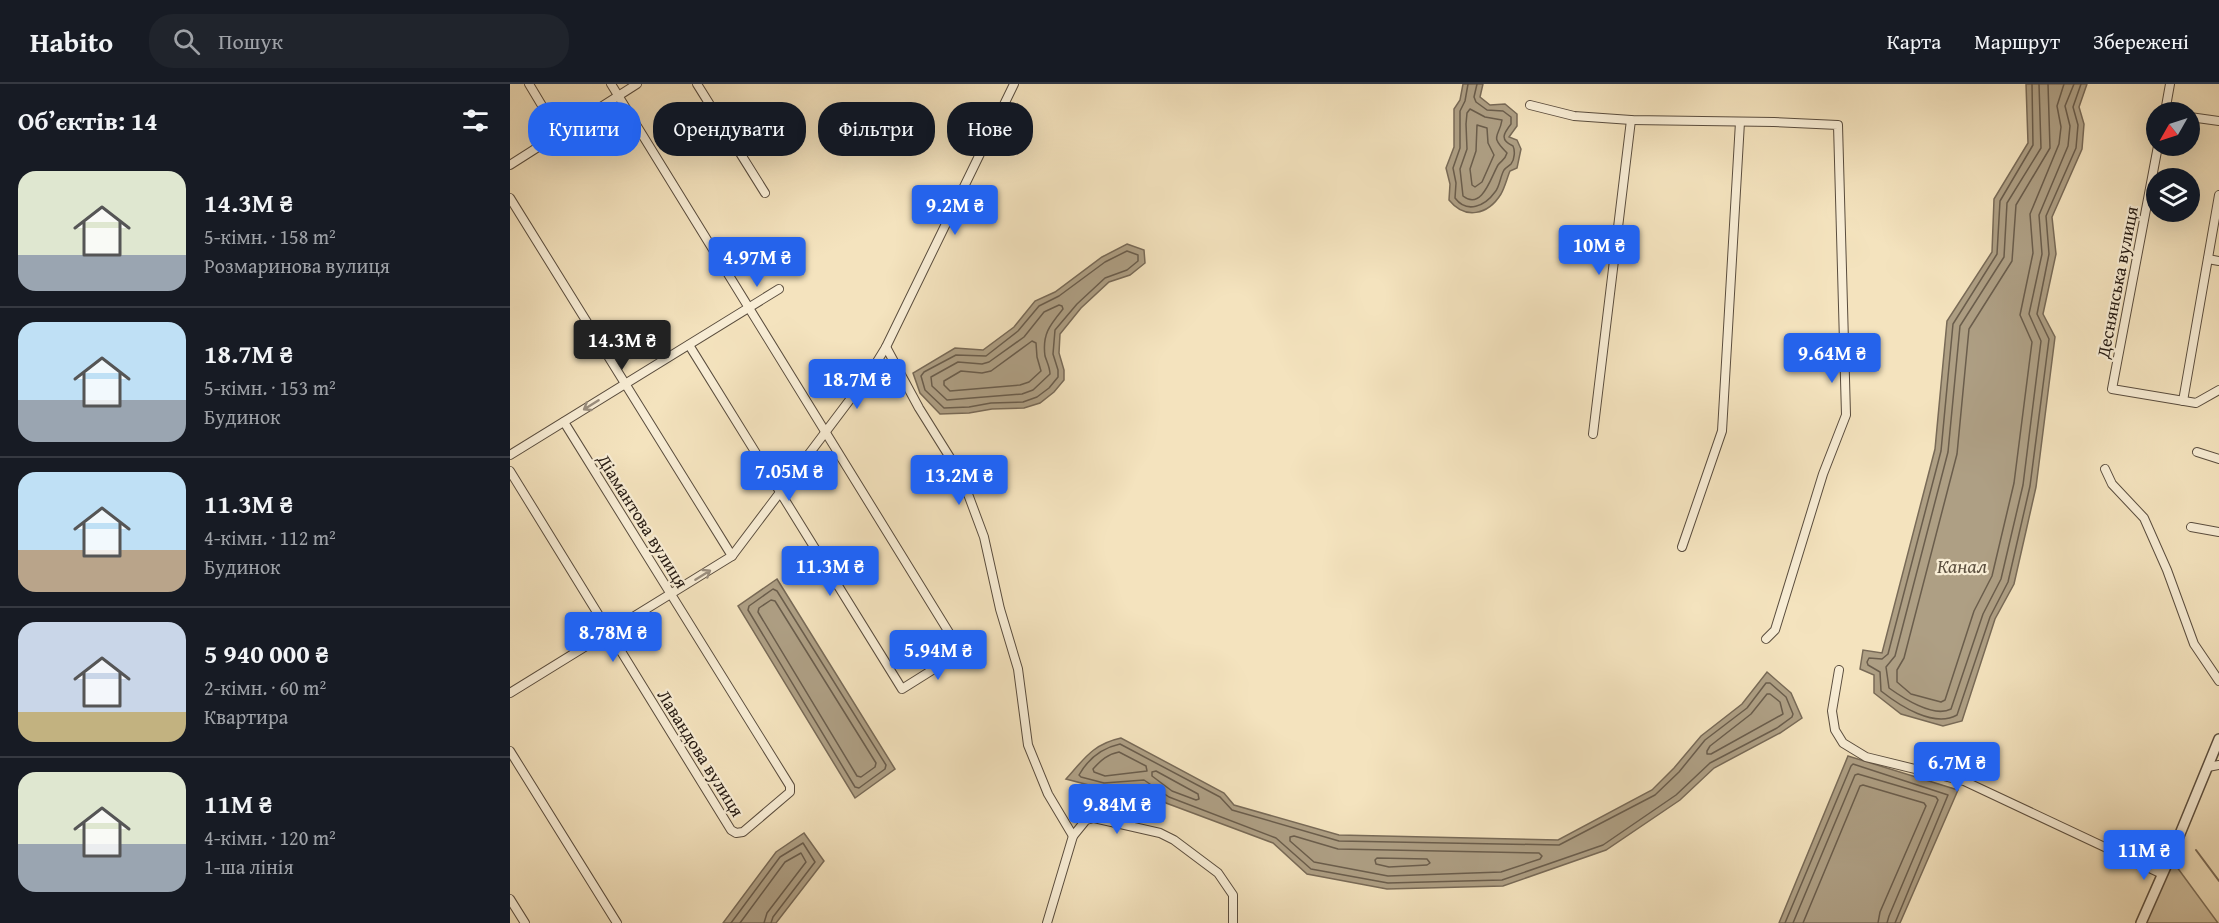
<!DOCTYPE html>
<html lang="uk">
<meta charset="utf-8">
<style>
:root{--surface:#171b24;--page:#20242c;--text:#f1f3f6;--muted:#9ea1a6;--line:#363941;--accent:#2563eb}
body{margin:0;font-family:"Gentium Book Plus",serif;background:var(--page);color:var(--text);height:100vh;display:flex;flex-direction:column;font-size:22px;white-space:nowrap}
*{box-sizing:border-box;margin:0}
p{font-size:20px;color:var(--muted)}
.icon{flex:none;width:33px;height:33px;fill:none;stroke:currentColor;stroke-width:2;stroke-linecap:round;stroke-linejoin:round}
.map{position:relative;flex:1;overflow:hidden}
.details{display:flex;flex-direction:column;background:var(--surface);width:510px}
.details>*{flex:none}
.guide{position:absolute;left:18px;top:18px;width:570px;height:54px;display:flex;gap:12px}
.needle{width:39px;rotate:231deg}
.controls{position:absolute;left:1636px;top:18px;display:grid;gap:12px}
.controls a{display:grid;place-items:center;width:54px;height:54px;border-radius:50%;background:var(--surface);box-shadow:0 6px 24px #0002;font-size:30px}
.price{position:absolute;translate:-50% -51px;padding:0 14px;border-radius:6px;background:var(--accent);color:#fff;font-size:20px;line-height:39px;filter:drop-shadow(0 2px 3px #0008)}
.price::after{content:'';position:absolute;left:50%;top:36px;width:18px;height:14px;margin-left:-9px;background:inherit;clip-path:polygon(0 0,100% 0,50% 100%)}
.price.current{background:#222;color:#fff}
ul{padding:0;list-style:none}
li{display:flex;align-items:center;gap:18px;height:150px;padding:0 18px}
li+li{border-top:2px solid var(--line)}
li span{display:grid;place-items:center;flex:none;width:168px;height:120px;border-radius:18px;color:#555}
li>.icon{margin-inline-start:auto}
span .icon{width:72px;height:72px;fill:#fffc;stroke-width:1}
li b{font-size:26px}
h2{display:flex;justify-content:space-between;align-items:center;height:72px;padding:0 18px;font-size:26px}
.chip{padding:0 21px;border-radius:24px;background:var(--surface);box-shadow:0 6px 24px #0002;font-size:21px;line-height:54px}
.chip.current{background:var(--accent);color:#fff}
header{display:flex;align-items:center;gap:36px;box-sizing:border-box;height:84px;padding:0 30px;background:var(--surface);border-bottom:2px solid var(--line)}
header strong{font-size:28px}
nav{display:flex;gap:33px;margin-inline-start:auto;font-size:21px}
.search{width:420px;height:54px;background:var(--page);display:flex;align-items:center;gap:15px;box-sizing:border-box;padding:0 21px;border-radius:24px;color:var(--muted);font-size:22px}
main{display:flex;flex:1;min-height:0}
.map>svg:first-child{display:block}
</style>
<header>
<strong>Habito</strong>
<div class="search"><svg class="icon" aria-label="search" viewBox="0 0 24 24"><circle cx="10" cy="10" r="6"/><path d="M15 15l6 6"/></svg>Пошук</div>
<nav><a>Карта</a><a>Маршрут</a><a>Збережені</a></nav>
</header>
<main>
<section class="details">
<h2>Об’єктів: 14<svg class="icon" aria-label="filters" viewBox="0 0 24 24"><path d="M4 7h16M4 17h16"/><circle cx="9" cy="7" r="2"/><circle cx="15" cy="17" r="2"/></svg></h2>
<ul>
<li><span style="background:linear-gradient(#dfe7d0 70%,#9aa5b1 0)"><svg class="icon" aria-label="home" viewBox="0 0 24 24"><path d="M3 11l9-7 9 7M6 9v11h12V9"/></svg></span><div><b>14.3M ₴</b><p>5-кімн. · 158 m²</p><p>Розмаринова вулиця</p></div></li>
<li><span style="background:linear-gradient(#bfe0f5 65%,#9aa5b1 0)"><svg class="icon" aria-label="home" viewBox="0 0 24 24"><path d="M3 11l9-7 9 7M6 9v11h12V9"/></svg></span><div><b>18.7M ₴</b><p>5-кімн. · 153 m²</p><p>Будинок</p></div></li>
<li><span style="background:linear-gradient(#bfe0f5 65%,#b9a48a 0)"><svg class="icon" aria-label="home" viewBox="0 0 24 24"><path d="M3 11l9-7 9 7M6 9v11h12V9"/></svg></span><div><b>11.3M ₴</b><p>4-кімн. · 112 m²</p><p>Будинок</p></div></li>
<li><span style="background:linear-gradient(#c9d6e8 75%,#c2b280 0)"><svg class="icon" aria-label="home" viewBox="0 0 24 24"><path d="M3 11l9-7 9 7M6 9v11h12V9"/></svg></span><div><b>5 940 000 ₴</b><p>2-кімн. · 60 m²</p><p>Квартира</p></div></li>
<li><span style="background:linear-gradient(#dfe7d0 60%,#9aa5b1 0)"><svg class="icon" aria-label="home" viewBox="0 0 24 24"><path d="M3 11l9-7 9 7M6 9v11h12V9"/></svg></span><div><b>11M ₴</b><p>4-кімн. · 120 m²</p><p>1-ша лінія</p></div></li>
</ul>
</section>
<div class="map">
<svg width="1709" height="839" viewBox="0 0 1709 839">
<rect width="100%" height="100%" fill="#f4e3be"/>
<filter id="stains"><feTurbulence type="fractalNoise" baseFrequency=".00333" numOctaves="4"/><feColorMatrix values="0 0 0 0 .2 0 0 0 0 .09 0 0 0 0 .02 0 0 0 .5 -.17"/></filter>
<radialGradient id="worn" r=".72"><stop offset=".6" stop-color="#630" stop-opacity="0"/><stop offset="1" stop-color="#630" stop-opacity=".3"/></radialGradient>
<!-- green -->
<path fill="#d1c1a1" stroke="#7c6e5a" stroke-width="1.5" d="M1661,775L1708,839H1633Z"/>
<!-- water -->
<g fill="#ae9f84" stroke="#786a57" stroke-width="1.5">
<path d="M953,0H973L970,13L980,21L995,20L1007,30V42L999,53L1007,56L1011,65L1007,84L1000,87C997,94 995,103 991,110C978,131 955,136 939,116L940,100L936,84L944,63V25L950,16Z"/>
<path d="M1516,0H1577L1569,23L1574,40L1572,65L1542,133L1546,170L1533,230L1545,253L1526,403L1504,500L1485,535L1452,637L1433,642L1391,630L1364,609V591L1350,585L1353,566L1372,569L1425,365L1437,237L1482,168L1484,115L1518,59Z"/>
<path d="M617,160L634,166L635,179L620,191L599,198L571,224L550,250L549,269L554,286V296L544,308L530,319L514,324L482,325L459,329L430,330L410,309L403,289L445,264L473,266L504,243L525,217L545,208L592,173Z"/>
<path d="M267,495L385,685L345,714L228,522Z"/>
<path d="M1257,588L1281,609L1292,634L1270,649L1204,684L1170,716L1096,766L993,802L877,805L797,790L763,759L656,719L631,701L594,705L556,695C574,675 583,660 611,654L714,709L724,721L829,751L1048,756L1142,706L1164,684L1191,652L1232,620Z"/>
<path d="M1338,672L1448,706L1390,839H1269Z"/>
<path d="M294,749L314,777L266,839H213L266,768Z"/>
</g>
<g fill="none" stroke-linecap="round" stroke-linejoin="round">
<!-- shore -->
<g stroke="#6a5d4c" stroke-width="1.5">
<path d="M958,0L955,17L950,27V64L943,84L946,99L945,114C957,130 975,122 985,108C990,102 990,93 994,86C996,83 999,82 1001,80C1005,75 1005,66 1003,62C989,56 994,49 1001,40V33L993,27L977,26L966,18L964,13L967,0"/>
<path d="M1522,0L1523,61L1490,117L1487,170L1443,240L1431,367L1378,570L1372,575L1359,574L1357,578L1358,581L1370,588L1371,607C1390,622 1424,644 1447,631L1480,533L1498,498L1520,402L1539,255L1527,230L1539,170L1536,132L1566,64L1568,41L1563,23L1571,0"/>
<path d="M1529,0L1531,64L1497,119L1494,173L1450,242L1438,368L1385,572L1376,583L1379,604C1393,614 1424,634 1441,625L1473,530L1491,495L1513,401L1531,257L1519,230L1532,170L1529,131L1558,62L1560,42L1555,22L1564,0"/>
<path d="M1538,0L1540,64L1506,121L1502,177L1459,245L1447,370L1394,574L1387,586V598L1401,610L1431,618L1435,616L1464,527L1482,492L1504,399L1522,258L1510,231L1523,169L1520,130L1549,60L1551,43L1547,22L1554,0"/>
<path d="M960,25L975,33L992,36C989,54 979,51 997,69C995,76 992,76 988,81C981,93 972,127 953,112L950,85L957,65L956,40L957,29Z"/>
<path d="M967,41L977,44L978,59L984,71L972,98L965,103L962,101L960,85L966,67Z"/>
<path d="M617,167L628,171V177L617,186L595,194L567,220L545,246L543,270L548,286V293L539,304L527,313L513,318L481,319L459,323L434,324L415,306L411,292L414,288L446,271L476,272L508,247L529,222L549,212L595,178Z"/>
<path d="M549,221L552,222L553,225C540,241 532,250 535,272C537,278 540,284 540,290L523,306L512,310L437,316L422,302L421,293L448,278L472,280L479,278L514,253L534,228Z"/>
<path d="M522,257L526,259L527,273L531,287L519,298L510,301L440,307L434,301V297L451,287L472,289L481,287Z"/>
<path d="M263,505L267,507L376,681L375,685L349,704L345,703L238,526L239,522Z"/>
<path d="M261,516L265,517L366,679L365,683L351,693L347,692L248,528L249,524Z"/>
<path d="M1256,599H1260L1276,613L1283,630L1282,633L1267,644L1200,679L1166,711L1093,761L992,796L878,799L801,785L766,754L659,713L634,696L594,699L571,693L569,691C578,675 592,664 610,660L710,713L722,726L829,757L1049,761L1145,711L1169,688L1195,656L1237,624Z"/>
<path d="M1257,610H1260L1270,618L1273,630L1201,670H1197V667L1200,662L1241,630Z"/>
<path d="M609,668L636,682L637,687L595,692L584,688L583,685C591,676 598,670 609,668Z"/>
<path d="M646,687L688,710L689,715L686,716L662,707L642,692V688Z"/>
<path d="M784,752L828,765L1029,769L1032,772L1030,775L991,788L878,792L804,778L780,757V753Z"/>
<path d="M867,774L917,775L920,779L917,781L879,783L866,780L865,776Z"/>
<path d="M221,839L270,773L293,759L305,778L263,833L261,839"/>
<path d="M230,839L275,778L291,769L296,778L257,829L254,839"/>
<path d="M1275,839L1341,682L1343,680L1438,711L1385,839"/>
<path d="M1283,839L1345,691L1348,690L1426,713L1428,716L1379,832L1377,839"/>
<path d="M1293,839L1350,702L1353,701L1414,719L1416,722L1370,828L1368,839"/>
</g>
<!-- stream -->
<path stroke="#786a57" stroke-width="2" d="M1686,766L1709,797"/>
<defs>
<g id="minor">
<path d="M19,0L49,50"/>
<path d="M101,0L451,568L392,605L179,261"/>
<path d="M187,0L255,109"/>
<path d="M1020,21L1064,32L1121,36L1264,38L1328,41L1336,331L1313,390L1265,546L1256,555"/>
<path d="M1655,28L1660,0"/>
<path d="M1680,33L1709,37"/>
<path d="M1648,62L1602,305L1686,319L1709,306"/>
<path d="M0,81L127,0"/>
<path d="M0,114L222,472"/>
<path d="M1698,175L1709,177"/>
<path d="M376,263L409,324L444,380L455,402L474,453L490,525L508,585L518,661L538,710L563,752"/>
<path d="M1673,317L1709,111"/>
<path d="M1083,350L1121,36"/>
<path d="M1687,368L1709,375"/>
<path d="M0,371L269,205"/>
<path d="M1595,385L1602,400L1634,434L1657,486L1684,560L1709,597"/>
<path d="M0,387L221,746L226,749L233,748L280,708V702L54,338"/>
<path d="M1681,443L1709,448"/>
<path d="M1172,463L1212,347L1230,38"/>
<path d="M1329,586L1322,627L1325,646L1333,659L1356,673L1454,697L1652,790"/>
<path d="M0,609L222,472L360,289L376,263L504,0"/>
<path d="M0,667L107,839"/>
<path d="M1698,683L1709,681"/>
<path d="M0,815L15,839"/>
<path d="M537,839L563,752L576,736L584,734L650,749L664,756L708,789L723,811V839"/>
</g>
<path id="tertiary" d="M1631,839L1665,762L1709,655"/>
</defs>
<!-- minor casing -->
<use href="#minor" stroke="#5a4d3e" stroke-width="10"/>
<!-- tertiary casing -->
<use href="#tertiary" stroke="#5a4d3e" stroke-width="12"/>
<!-- minor -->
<use href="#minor" stroke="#f8edd5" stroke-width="8"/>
<!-- tertiary -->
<use href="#tertiary" stroke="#f8edd5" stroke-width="9"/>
</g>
<!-- one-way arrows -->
<defs><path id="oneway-shaft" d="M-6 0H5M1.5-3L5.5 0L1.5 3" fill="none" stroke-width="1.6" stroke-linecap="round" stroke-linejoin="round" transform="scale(1.5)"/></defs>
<g stroke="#9a8e7e">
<use href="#oneway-shaft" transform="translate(81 321) rotate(148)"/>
<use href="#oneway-shaft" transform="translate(193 491) rotate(-32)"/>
</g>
<g text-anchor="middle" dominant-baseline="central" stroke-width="4.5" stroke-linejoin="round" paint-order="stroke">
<!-- street labels -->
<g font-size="18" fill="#261b13" stroke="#f8edd5">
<text transform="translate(1607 198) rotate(-79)">Деснянська вулиця</text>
<text transform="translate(133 437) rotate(58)">Діамантова вулиця</text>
<text transform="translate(191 669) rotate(58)">Лавандова вулиця</text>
</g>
<!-- water labels -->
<g font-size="20" font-style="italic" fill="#5c5040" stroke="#f8edd5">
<text x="1452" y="481">Канал</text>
</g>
</g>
<rect width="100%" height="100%" filter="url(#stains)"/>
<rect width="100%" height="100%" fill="url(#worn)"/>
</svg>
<div class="controls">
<a><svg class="needle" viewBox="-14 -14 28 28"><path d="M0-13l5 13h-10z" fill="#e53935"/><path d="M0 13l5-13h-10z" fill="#9ea1a6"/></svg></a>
<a><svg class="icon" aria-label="layers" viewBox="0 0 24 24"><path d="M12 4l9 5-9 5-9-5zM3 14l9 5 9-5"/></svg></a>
</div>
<b class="price" style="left:445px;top:152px">9.2M ₴</b>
<b class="price" style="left:1089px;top:192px">10M ₴</b>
<b class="price" style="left:247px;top:204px">4.97M ₴</b>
<b class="price current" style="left:112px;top:287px">14.3M ₴</b>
<b class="price" style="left:1322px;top:300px">9.64M ₴</b>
<b class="price" style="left:347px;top:326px">18.7M ₴</b>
<b class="price" style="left:279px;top:418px">7.05M ₴</b>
<b class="price" style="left:449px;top:422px">13.2M ₴</b>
<b class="price" style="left:320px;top:513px">11.3M ₴</b>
<b class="price" style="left:103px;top:579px">8.78M ₴</b>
<b class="price" style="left:428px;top:597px">5.94M ₴</b>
<b class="price" style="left:1447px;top:709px">6.7M ₴</b>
<b class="price" style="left:607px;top:751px">9.84M ₴</b>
<b class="price" style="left:1634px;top:797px">11M ₴</b>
<div class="guide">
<a class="chip current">Купити</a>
<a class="chip">Орендувати</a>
<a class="chip">Фільтри</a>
<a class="chip">Нове</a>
</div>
</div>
</main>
